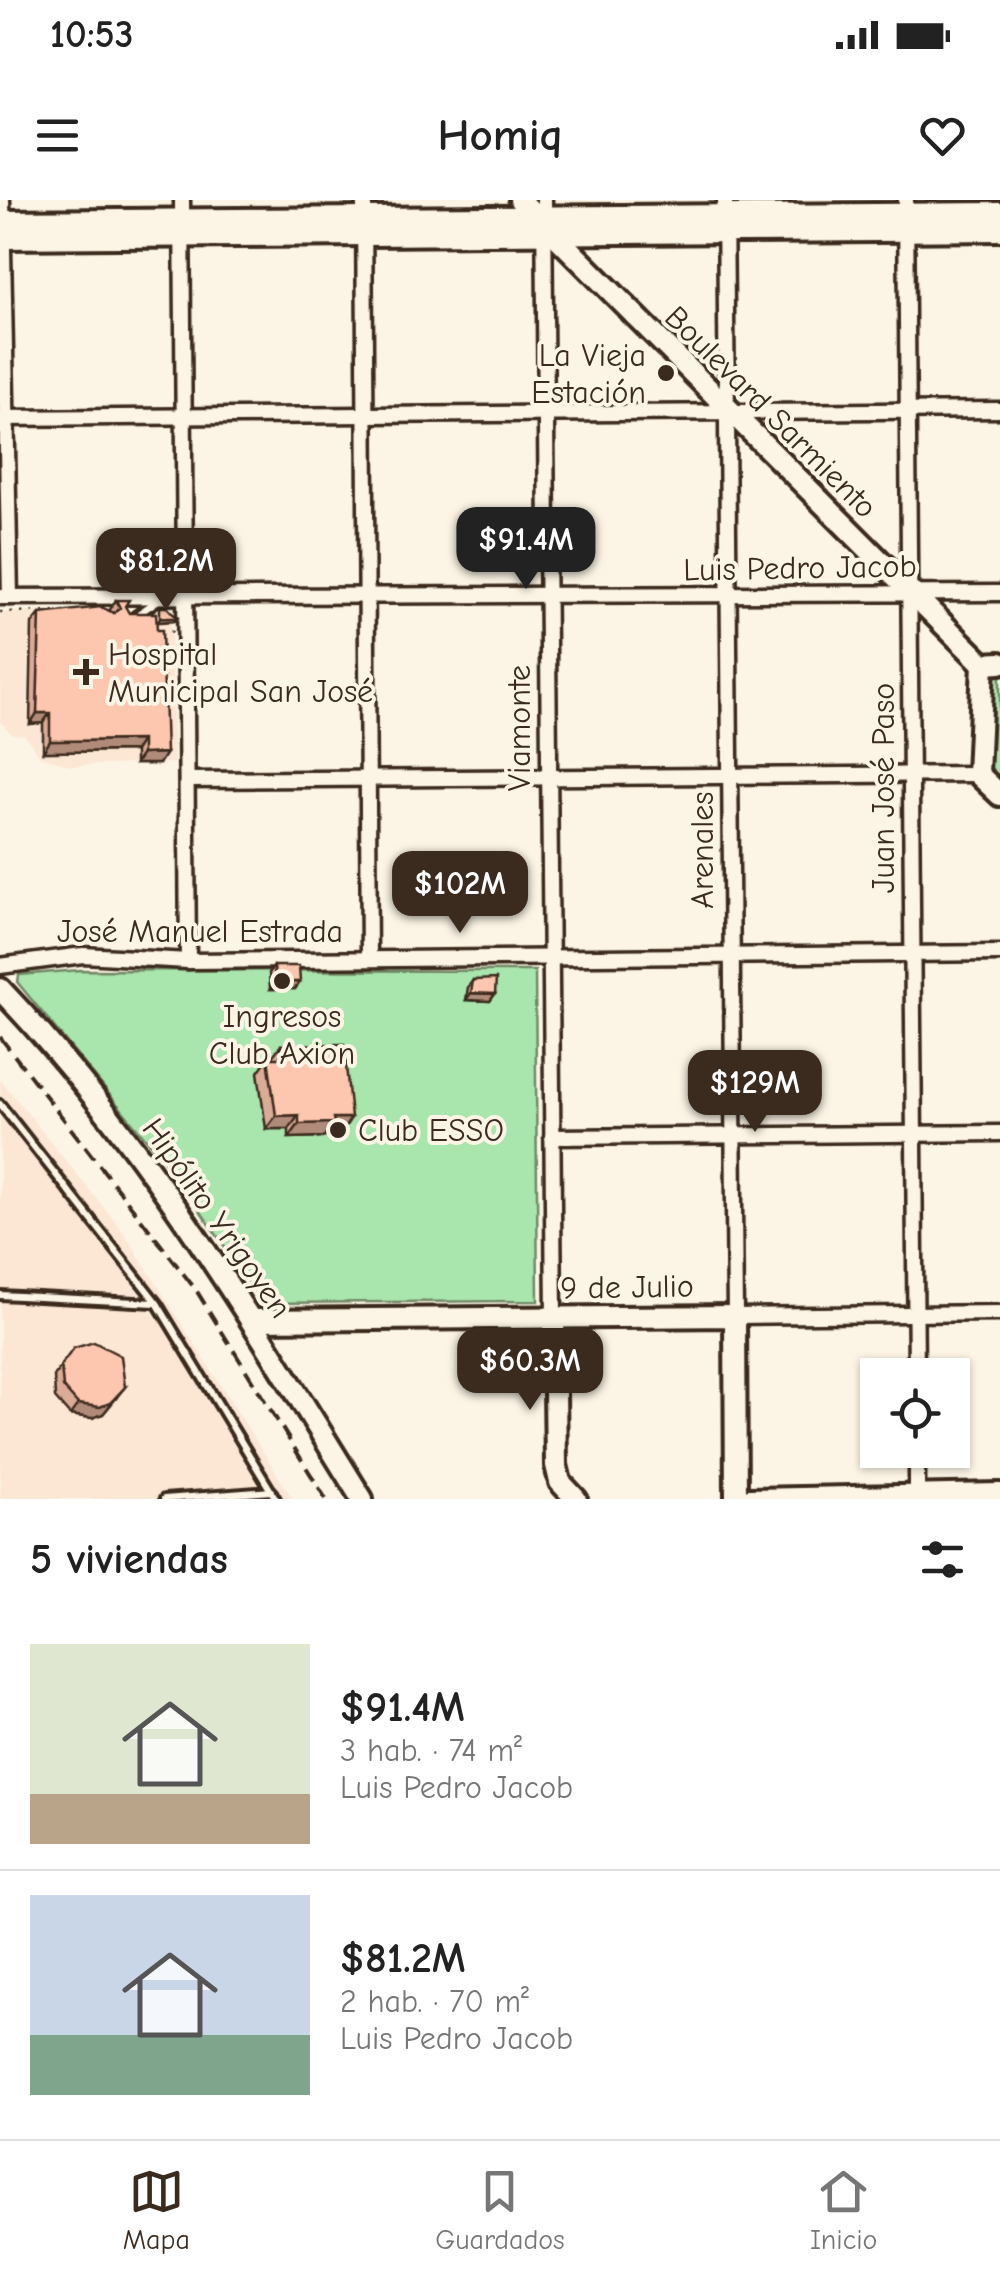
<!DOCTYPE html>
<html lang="es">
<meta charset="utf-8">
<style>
:root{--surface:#fff;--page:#f6f6f6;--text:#222;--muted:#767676;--line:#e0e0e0;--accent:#3b2a1e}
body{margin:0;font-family:"Comic Neue",sans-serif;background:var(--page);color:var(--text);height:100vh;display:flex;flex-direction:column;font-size:38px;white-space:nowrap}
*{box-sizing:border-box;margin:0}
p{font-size:32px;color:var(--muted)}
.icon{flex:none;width:55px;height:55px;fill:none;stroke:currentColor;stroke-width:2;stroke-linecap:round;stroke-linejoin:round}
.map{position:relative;height:1299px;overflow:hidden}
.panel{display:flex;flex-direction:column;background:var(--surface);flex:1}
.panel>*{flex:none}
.fabs{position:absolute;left:860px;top:1158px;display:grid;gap:20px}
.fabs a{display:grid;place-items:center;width:110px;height:110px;border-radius:0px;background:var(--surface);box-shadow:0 2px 8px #0004;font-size:50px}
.price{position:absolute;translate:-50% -85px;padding:0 22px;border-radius:20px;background:var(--accent);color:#fff;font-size:32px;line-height:65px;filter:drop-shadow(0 2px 5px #0008)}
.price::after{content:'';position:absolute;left:50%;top:60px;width:30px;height:22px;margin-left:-15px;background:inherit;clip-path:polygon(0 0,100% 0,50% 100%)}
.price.selected{background:#222;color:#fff}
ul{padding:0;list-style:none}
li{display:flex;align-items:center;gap:30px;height:250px;padding:0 30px}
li+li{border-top:2px solid var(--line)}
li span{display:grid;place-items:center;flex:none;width:280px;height:200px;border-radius:0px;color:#555}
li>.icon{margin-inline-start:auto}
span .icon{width:120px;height:120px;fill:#fffc;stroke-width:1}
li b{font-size:42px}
h2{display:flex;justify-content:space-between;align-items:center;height:120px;padding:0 30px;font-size:42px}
.status{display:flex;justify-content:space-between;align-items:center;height:70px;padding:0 50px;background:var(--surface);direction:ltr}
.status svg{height:28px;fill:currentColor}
header{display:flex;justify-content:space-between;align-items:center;height:130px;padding:0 30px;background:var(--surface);font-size:45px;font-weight:700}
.dock{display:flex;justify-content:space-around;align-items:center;height:140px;border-top:2px solid var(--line);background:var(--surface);font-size:28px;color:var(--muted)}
.dock a{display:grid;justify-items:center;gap:5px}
.dock .selected{color:var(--accent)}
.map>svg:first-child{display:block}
</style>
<div class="status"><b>10:53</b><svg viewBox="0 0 49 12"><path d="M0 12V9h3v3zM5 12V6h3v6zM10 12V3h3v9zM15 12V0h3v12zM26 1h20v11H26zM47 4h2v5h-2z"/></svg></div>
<header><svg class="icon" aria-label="menu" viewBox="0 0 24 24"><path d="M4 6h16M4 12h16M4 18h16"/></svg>Homiq<svg class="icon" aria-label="heart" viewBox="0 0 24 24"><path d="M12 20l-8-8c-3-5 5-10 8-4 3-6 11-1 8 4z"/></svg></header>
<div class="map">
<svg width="1000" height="1299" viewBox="0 0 1000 1299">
<rect width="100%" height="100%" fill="#fcf5e5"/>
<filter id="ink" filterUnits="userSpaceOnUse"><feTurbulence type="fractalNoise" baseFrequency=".01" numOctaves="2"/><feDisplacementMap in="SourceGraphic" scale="20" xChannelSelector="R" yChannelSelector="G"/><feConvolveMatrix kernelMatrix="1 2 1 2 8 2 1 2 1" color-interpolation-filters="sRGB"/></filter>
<g filter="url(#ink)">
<!-- built -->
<g fill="#fce7d5">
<path d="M165,410L171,418L174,563L70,566L40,556L24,535L12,534L0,522V412Z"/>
<path d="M0,879L123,1031L293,1299H0Z"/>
</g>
<!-- green -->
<g fill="#a9e6ad" stroke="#728866" stroke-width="2.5">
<path d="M992,471H1000V587L984,572Z"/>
<path d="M80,770L535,771L538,1101L263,1103L178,978L18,783L19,775Z"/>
</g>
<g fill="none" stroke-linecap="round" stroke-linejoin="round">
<defs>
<g id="lane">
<path d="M135,416L157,401"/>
<path d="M0,904L157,1103L276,1299"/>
<path d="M0,1095L155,1103"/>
<path d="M164,1299L272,1291"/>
</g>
<g id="street">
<path d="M2,0L10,397"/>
<path d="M182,0L188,761"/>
<path d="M364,0L369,759"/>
<path d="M544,0L554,1117"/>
<path d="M725,0L735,1116L1000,1113"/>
<path d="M906,0L916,1175"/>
<path d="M0,218L1000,210"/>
<path d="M0,397L1000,393"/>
<path d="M187,580L978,574"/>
<path d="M0,766L83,755L188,761L1000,753"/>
<path d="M552,937L1000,933"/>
<path d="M917,1250V1299"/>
</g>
<g id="secondary">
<path d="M520,0L983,464L1000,463"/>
<path d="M0,21L1000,13"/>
<path d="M0,38L1000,30"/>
<path d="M983,464L978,574L1000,595"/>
<path d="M0,789C147,943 251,1120 362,1299"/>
<path d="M554,1117L556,1265L560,1282L576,1299"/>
<path d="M255,1120L735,1116L736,1299"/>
<path d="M749,1299L1000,1294"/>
</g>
</defs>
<!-- lane casing -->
<use href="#lane" stroke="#3b2a1e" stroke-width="14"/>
<!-- street casing -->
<use href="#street" stroke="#3b2a1e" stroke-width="21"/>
<!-- secondary casing -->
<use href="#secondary" stroke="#3b2a1e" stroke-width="28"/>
<!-- path -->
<g stroke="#3b2a1e" stroke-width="2.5" stroke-dasharray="2.5 8" stroke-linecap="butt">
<path d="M0,412L64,411"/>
<path d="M171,420L172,437"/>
</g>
<!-- lane -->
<use href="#lane" stroke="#fcf5e5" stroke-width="6"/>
<!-- street -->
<use href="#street" stroke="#fcf5e5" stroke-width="14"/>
<!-- secondary -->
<use href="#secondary" stroke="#fcf5e5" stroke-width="20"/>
<!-- rail -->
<path stroke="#3b2a1e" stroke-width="4" stroke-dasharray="15 8" stroke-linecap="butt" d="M0,837L196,1090L326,1299"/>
</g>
<!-- wall -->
<g fill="#daab96" stroke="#3b2a1e" stroke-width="2.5">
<path d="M116,400L125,406L159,564H135V551L43,552V523L30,524L32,424L40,414L109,411Z"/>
<path d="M274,766L300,782L295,789H270L269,773Z"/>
<path d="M473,780L495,794L490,801L466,800L468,787Z"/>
<path d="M281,845L342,932H327L324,937L289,938V929H266L258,872L268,858H271Z"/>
<path d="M74,1148L117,1197L103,1214L92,1218L70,1215L55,1198L54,1176Z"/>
</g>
<!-- shaded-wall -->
<g fill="#b18b7a" stroke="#3b2a1e" stroke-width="2.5">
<path d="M160,418H177L174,421L158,422Z"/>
<path d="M37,513H50L43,523L30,524Z"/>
<path d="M142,540L135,551L43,552L50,541Z"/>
<path d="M166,553L159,564H135L142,554Z"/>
<path d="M275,782H300L295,789H270Z"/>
<path d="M471,793L495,794L490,801L466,800Z"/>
<path d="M299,915L289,929H266L276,916Z"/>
<path d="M333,918H351L342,932H327L324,937L289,938L299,924Z"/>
<path d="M125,1187L103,1214L92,1218L70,1215L78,1204Z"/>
</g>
<!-- building -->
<g fill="#fdc7af" stroke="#3b2a1e" stroke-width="2.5">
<path d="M116,400H129L125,406L129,413H156L157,430H162L166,553L142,554V540L50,541V513H37L40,414L101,407L114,413L120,408Z"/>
<path d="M160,407H167L177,418H160Z"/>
<path d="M274,766H299L300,782H275Z"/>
<path d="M496,779L495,794L471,793L473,780Z"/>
<path d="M344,844L351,918H333L334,923L299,924V915L276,916L268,858H281V845Z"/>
<path d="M94,1142L121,1156L125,1187L110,1203L100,1207L78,1204L63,1187L61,1165L74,1148Z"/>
</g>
</g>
<!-- markers -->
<g fill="#3b2a1e" stroke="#fcf5e5" stroke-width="4">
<circle cx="666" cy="173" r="10"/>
<path d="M81 457h10v10h10v10h-10v10h-10v-10h-10v-10h10z"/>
<circle cx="282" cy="781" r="10"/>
<circle cx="338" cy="930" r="10"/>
</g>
<g text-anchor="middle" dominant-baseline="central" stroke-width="8" stroke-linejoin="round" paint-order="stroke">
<!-- poi labels -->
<g font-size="32" fill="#3b2a1e" stroke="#fcf5e5" text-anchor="start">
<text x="646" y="155" text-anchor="end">La Vieja<tspan x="646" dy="37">Estación</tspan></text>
<text x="108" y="454">Hospital<tspan x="108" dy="37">Municipal San José</tspan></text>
<text x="282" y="816" text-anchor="middle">Ingresos<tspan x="282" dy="37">Club Axion</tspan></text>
<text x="358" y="930">Club ESSO</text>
</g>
<!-- street labels -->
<g font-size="32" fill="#3b2a1e" stroke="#fcf5e5">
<text transform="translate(771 212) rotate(45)">Boulevard Sarmiento</text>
<text transform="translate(800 368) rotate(-1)">Luis Pedro Jacob</text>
<text transform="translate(519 528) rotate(-90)">Viamonte</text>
<text transform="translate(883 588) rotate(-90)">Juan José Paso</text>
<text transform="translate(702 650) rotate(-90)">Arenales</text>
<text x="200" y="731">José Manuel Estrada</text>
<text transform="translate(217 1018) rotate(55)">Hipólito Yrigoyen</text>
<text transform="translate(627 1087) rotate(-1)">9 de Julio</text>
</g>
</g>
</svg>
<div class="fabs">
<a><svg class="icon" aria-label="locate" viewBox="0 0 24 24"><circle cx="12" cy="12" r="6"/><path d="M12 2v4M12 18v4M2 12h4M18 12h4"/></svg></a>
</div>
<b class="price selected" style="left:526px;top:392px">$91.4M</b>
<b class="price" style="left:166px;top:413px">$81.2M</b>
<b class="price" style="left:460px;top:736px">$102M</b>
<b class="price" style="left:755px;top:935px">$129M</b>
<b class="price" style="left:530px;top:1213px">$60.3M</b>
</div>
<section class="panel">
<h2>5 viviendas<svg class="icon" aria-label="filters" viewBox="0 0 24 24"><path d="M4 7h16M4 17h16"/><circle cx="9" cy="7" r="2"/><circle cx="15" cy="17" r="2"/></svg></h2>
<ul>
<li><span style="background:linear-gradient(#dfe7d0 75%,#b9a48a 0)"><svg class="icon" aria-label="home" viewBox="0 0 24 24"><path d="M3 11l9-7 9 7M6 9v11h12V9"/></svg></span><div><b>$91.4M</b><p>3 hab. · 74 m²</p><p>Luis Pedro Jacob</p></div></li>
<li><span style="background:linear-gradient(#c9d6e8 70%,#7fa58c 0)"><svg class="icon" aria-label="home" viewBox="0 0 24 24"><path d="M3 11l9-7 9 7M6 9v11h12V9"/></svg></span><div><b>$81.2M</b><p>2 hab. · 70 m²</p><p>Luis Pedro Jacob</p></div></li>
</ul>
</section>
<nav class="dock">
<a class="selected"><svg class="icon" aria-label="map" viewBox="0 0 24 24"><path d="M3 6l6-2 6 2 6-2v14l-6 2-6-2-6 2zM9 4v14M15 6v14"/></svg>Mapa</a>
<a><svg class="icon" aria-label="saved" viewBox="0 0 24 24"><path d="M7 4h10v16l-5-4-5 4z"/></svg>Guardados</a>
<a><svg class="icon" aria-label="home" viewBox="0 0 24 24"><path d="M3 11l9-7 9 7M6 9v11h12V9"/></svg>Inicio</a>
</nav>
